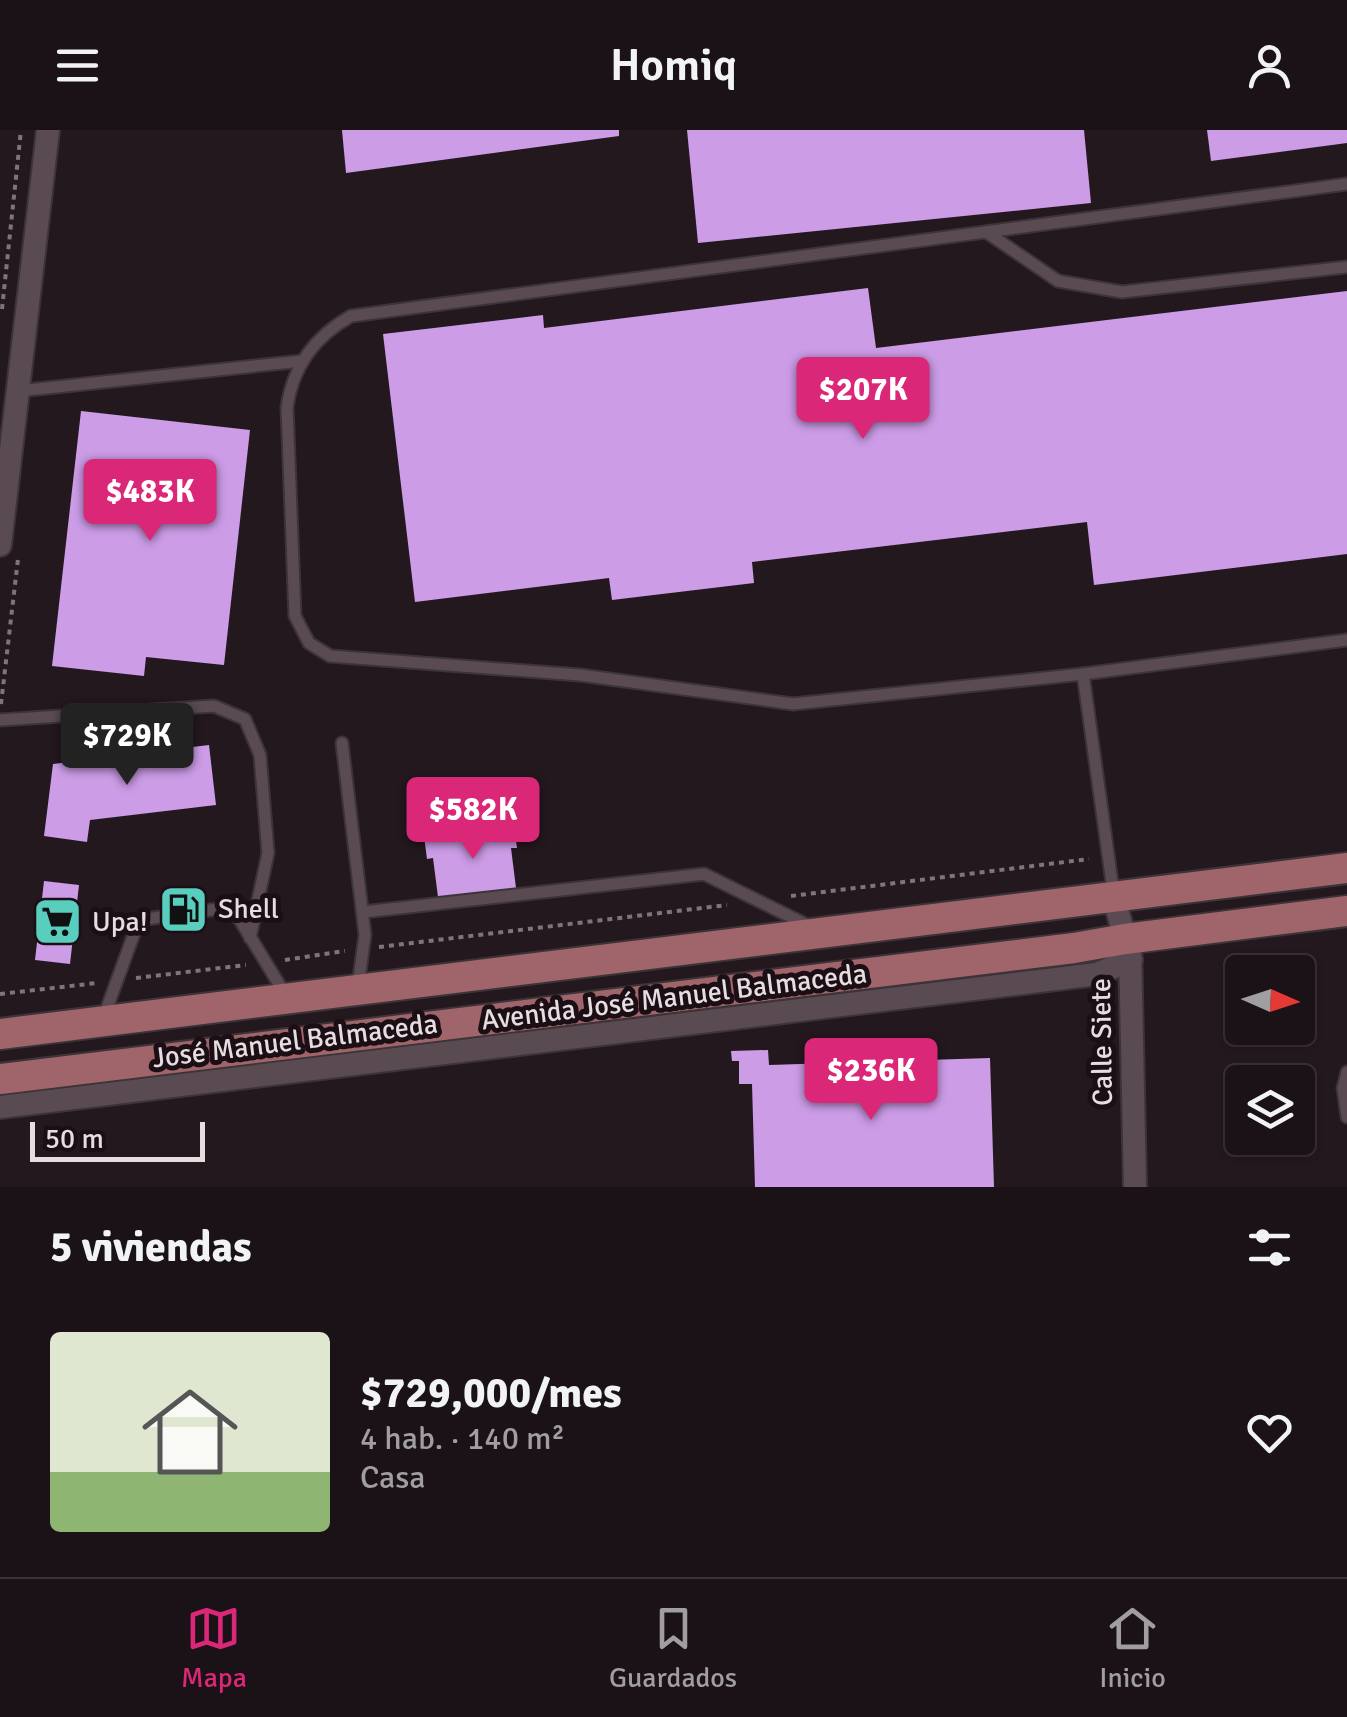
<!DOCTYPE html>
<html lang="es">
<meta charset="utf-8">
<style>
:root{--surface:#1b1217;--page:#241b20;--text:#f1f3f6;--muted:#a09ea1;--line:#393236;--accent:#db2777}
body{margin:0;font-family:Signika,sans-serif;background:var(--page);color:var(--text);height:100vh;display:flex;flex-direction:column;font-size:38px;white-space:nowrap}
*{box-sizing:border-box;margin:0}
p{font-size:32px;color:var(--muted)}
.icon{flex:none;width:55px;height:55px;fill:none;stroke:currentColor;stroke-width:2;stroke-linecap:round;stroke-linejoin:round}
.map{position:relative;height:1057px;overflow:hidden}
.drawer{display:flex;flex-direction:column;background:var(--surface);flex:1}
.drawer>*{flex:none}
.needle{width:65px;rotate:93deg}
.fabs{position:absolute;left:1225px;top:825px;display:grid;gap:20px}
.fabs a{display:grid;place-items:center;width:90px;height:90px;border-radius:10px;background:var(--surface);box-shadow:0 2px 8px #0004,0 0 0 2px var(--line);font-size:50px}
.scale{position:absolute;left:30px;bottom:25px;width:175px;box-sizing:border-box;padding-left:10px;border:5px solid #e6dde1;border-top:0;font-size:28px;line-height:35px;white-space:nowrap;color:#e6dde1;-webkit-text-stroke:8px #1b0f15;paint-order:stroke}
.price{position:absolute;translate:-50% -85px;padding:0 22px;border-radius:10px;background:var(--accent);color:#fff;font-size:32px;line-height:65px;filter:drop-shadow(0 2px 5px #0008)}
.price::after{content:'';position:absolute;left:50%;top:60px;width:30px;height:22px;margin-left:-15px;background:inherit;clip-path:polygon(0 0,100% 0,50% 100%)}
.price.current{background:#222;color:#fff}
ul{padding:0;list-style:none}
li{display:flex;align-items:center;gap:30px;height:250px;padding:0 50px}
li+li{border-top:2px solid var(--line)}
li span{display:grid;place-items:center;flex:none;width:280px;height:200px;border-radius:10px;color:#555}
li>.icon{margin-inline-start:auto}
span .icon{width:120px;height:120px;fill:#fffc;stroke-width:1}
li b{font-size:42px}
h2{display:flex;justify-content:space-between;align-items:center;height:120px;padding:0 50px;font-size:42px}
header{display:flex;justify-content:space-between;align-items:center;height:130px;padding:0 50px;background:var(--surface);font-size:45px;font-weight:600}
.tabs{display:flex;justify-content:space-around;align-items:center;height:140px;border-top:2px solid var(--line);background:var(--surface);font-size:28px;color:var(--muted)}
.tabs a{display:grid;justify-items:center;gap:5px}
.tabs .current{color:var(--accent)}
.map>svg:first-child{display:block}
</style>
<header><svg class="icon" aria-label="menu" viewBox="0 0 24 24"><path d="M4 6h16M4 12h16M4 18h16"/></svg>Homiq<svg class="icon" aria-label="person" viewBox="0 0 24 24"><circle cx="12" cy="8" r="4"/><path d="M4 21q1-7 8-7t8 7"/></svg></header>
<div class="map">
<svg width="1347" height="1057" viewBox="0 0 1347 1057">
<rect width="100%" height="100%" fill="#24181f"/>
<!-- building -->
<g fill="#cc9ce7">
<path d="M342,0H619V6L346,43Z"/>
<path d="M687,0H1084L1091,73L698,113Z"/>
<path d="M1207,0H1347V13L1211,31Z"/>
<path d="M868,158L876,218L1347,161V424L1094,455L1087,392L752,432L754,453L612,470L609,448L415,472L383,204L543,185L544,198Z"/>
<path d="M81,281L250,300L224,535L146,527L144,546L52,536Z"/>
<path d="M209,615L216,675L90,690L87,712L44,706L53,634Z"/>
<path d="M514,696L517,718H511L516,758L438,767L433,728L427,729L424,706L433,705L434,711L457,708V702L487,698V703Z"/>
<path d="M44,751L79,755L70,834L35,830Z"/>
<path d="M768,920L769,935L990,928L994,1057H755L752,954H739V931H732L731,921Z"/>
</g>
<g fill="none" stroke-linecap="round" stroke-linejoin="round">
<defs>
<g id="service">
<path d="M1347,54L351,186C314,207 293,236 287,277L295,486L309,513L330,526L580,545L793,574L1083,544L1347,510"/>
<path d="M986,102L1058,151L1122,162L1347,137"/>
<path d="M18,261L302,231"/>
<path d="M1083,544L1114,767"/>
<path d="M0,590L214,576L245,589L260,625L268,723L250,808"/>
<path d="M342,613L365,805L358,856"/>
<path d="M363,782L704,744L809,796"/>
<path d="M103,889L139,790L232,777L285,864"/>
<path d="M1347,942L1343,958L1347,987"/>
</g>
<g id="minor">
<path d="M0,415L48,0"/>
<path d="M1114,768L1125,809L1130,815L1135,1057"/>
<path d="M0,977L1097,844L1131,830"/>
</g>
<g id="primary">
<path d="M0,904L1347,738"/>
<path d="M0,949L1074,818L1125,809L1347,781"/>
</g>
</defs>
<!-- service casing -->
<use href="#service" stroke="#3d3438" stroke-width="15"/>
<!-- minor casing -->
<use href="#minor" stroke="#3d3438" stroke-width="26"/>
<!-- primary casing -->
<use href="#primary" stroke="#3d3438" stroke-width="34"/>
<!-- path -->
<g stroke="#7f747a" stroke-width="4" stroke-dasharray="5 5" stroke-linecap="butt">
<path d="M2,179L21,0"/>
<path d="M1,574L18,429"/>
<path d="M791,766L1089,729"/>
<path d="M379,817L727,775"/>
<path d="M285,830L345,821"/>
<path d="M136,848L246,835"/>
<path d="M0,864L97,853"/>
</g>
<!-- service -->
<use href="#service" stroke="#5a4b53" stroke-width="11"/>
<!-- minor -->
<use href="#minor" stroke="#5a4b53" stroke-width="22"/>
<!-- primary -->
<use href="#primary" stroke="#a0656b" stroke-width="30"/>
</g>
<!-- icons -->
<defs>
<symbol id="fuel-square" viewBox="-11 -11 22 22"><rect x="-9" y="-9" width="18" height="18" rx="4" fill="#59cebe" stroke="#1b0f15"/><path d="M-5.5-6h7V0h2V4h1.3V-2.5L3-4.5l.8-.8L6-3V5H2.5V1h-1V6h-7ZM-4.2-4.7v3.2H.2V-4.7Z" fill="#111"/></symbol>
<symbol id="supermarket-square" viewBox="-11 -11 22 22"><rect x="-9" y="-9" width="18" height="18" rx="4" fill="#59cebe" stroke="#1b0f15"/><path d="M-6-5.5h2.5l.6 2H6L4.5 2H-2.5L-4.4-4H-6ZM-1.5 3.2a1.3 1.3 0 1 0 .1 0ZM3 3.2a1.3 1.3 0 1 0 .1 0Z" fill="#111"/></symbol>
</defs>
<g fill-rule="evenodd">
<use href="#fuel-square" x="156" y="752" width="55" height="55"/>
<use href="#supermarket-square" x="30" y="764" width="55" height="55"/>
</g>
<g text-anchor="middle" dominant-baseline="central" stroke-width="10" stroke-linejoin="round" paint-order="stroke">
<!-- poi labels -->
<g font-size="28" fill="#e6dde1" stroke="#1b0f15" text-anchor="start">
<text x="218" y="779">Shell</text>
<text x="92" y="792">Upa!</text>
</g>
<!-- street labels -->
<g font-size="28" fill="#e6dde1" stroke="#1b0f15">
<text transform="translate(674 867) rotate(-7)">Avenida José Manuel Balmaceda</text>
<text transform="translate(295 911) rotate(-7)">José Manuel Balmaceda</text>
<text transform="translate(1102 912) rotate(-91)">Calle Siete</text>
</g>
</g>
</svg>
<div class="fabs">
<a><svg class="needle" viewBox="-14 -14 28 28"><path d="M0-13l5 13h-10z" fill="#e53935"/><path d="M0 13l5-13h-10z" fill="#a09ea1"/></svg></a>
<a><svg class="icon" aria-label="layers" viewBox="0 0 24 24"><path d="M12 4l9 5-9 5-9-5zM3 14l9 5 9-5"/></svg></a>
</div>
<div class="scale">50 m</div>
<b class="price" style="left:863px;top:312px">$207K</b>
<b class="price" style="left:150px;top:414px">$483K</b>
<b class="price current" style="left:127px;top:658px">$729K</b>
<b class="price" style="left:473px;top:732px">$582K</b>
<b class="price" style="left:871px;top:993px">$236K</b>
</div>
<section class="drawer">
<h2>5 viviendas<svg class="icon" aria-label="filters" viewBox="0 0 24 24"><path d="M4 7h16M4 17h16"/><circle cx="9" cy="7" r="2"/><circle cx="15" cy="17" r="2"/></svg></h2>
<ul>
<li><span style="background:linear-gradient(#dfe7d0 70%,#8fb573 0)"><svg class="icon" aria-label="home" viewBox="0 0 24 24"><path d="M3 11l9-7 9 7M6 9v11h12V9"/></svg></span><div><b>$729,000/mes</b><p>4 hab. · 140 m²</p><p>Casa</p></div><svg class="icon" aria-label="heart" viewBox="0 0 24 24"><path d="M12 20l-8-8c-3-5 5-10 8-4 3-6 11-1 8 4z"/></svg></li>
</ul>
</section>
<nav class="tabs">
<a class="current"><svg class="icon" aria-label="map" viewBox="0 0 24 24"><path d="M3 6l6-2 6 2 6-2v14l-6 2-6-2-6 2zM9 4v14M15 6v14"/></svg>Mapa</a>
<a><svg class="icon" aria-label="saved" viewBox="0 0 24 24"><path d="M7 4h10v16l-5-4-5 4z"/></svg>Guardados</a>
<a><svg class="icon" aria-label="home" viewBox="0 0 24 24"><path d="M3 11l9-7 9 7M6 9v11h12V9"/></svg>Inicio</a>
</nav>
